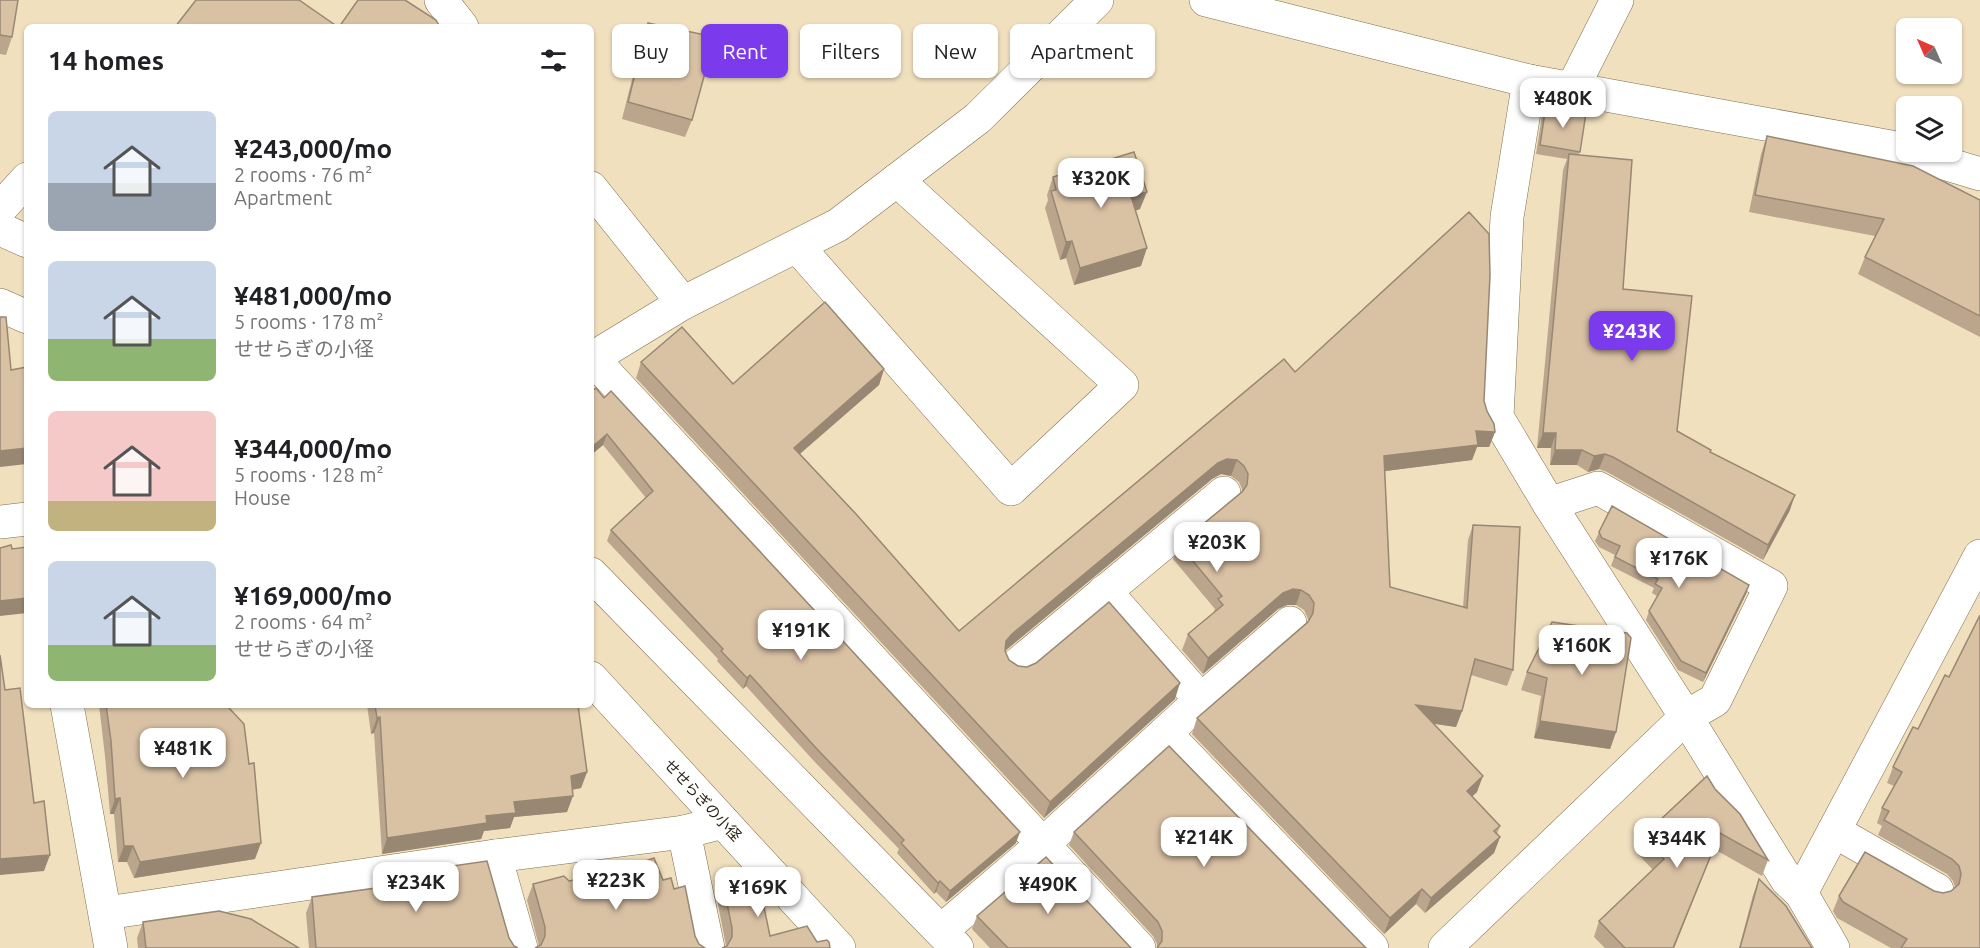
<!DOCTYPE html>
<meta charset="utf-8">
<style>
:root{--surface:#fff;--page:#f6f6f6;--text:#202124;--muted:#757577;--accent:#7c3aed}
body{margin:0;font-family:Ubuntu,"Noto Sans JP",sans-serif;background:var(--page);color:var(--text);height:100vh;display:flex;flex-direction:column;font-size:22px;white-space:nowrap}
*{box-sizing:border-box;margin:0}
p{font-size:20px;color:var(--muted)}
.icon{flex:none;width:33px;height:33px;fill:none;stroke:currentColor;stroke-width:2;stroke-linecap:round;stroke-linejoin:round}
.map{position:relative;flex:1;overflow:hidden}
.details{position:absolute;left:24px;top:24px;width:570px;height:684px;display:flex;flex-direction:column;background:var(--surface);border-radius:9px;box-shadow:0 2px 4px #0004}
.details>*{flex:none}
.banner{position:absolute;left:612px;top:24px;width:570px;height:54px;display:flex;gap:12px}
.needle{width:39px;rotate:315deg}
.buttons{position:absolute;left:1896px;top:18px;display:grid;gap:12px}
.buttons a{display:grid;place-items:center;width:66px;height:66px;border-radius:9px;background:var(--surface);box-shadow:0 2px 4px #0004;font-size:30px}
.price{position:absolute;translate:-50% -51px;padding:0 14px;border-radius:12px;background:#fff;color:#222;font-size:20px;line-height:39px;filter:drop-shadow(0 2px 3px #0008)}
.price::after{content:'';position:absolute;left:50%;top:36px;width:18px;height:14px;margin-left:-9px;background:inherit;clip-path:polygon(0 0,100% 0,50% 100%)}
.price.selected{background:var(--accent);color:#fff}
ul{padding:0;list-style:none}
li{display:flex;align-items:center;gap:18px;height:150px;padding:0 24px}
li span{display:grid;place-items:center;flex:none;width:168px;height:120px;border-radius:9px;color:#555}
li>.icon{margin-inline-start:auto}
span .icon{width:72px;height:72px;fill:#fffc;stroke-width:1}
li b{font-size:26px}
h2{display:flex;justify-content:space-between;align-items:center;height:72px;padding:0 24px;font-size:26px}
.tag{padding:0 21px;border-radius:9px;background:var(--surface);box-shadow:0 2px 4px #0004;font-size:21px;line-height:54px}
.tag.selected{background:var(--accent);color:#fff}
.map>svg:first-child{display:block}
</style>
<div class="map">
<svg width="1980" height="948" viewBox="0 0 1980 948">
<rect width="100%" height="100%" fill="#f1e0be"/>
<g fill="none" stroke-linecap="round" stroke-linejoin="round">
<defs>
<g id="minor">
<path d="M441,0L462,27"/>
<path d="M1206,0L1529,81L1891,147L1980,174"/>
<path d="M1529,81L1507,217L1497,417L1549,504L1686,717L1787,880L1801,893L1833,948"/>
<path d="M1572,89L1617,0"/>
<path d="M591,188L683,303"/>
<path d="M0,209L27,179"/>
<path d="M0,229L27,241"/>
<path d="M797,246L1011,489L1122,385L897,180"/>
<path d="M0,305L27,317"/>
<path d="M592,358L1139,948"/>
<path d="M591,359L683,303L838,225L978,118L1097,0"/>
<path d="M0,522L27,519"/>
<path d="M591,574L957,948"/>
<path d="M1105,591L1201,700L1165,733"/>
<path d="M1018,664L1224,493"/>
<path d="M591,678L839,948"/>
<path d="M1201,700L1290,623"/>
<path d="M67,705L111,948"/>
<path d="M1834,831L1937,890"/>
<path d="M684,832L708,948"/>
<path d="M495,856L521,948"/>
<path d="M1801,893L1980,556"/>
<path d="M106,913L495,856L684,832L723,822"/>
<path d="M942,930L1043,844L1165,733L1372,948"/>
<path d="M1445,948L1686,717L1715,700L1771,586L1598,488L1549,504"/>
</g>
</defs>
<!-- minor casing -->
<use href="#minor" stroke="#7e6f50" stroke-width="34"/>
<!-- minor -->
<use href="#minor" stroke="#fff" stroke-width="33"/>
</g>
<!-- wall -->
<g fill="#bba68d">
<path d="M0,0L12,37L6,55L0,54Z"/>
<path d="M648,23L692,120L685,137L622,119L642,40Z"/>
<path d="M1546,106L1580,152L1578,155L1623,289L1677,431L1711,452L1790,510L1763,560L1607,472L1599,469L1588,472L1577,465H1550L1551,448H1537L1563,170L1567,159L1536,154L1542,115Z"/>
<path d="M1767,136L1980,200V337L1858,274L1865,257L1875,236L1749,212L1761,154Z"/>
<path d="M1053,177L1140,209L1135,211L1141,266L1074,285L1066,258L1060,260L1045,208L1048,200L1047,195Z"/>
<path d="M641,362L733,384L884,369L879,385L800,454L959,631L1295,372L1484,401L1487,411L1495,432L1489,447H1477L1472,460L1385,471L1390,587L1463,607L1468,540L1473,525L1513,670L1507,686L1471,675L1462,711L1456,727L1434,724L1477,792L1472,796L1500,826L1497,834L1500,837L1494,853L1425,913L1416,904L1384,934L1192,734L1197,718L1308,621V619L1304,610L1296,605H1287L1278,609L1203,674L1182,650L1188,634L1213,613L1215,609L1173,559L1179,544L1242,491V489L1239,482L1231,476L1221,474L1212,479L1005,651L1009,660L1018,666L1175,699L1044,818L636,378Z"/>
<path d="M591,392L1016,843L946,902L936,892L934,894L897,853L899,849L812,759L746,686L743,689L717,661L718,659L607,541L611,530L646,498L603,445L591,455Z"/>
<path d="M1599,532L1749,585L1746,594L1703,682L1678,670L1646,620L1649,611L1657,596L1652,593L1654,588L1611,566L1615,555L1599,547L1595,541Z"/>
<path d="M1627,633L1616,732L1610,749L1534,738L1541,696L1521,690L1527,672Z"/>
<path d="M1949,677L1980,948H1891L1837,918L1833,911L1839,896L1934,891L1943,893L1951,891L1955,887L1953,881L1947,874L1878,835L1882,826L1877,823L1882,808L1894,786L1887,783L1893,767L1918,729Z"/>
<path d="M99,705H229L255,859L134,878L127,862H118L114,814H110L105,756Z"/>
<path d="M367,705H578L587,772L581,788L572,790L567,812L514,817L510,828L484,831L481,839L382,854L374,733L371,734Z"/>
<path d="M1715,789L1768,860L1762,876L1714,849L1674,948H1605L1594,937L1599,921L1653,870L1637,853L1642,837Z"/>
<path d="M1074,832L1366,948H1157V944L1153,936L1069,845Z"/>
<path d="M390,875L509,938L514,946L518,948H309L306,913L312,897L386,887Z"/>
<path d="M722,878L770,936L817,942L726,946L716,894Z"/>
<path d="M1759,879L1812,948H1739L1753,895Z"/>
<path d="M663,880L674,889L699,944L539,946L527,900L533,884L569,881Z"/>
<path d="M977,916L1131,948H990L972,929Z"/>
<path d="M143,922L299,948H138L137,938Z"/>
</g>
<!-- shaded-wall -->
<g fill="#988773">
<path d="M1147,192L1140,209L1125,214L1131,196Z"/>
<path d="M1072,241L1066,258L1060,260L1066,242Z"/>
<path d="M1147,248L1141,266L1074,285L1080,268Z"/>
<path d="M884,369L879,385L788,464L794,448Z"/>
<path d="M1476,431L1495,432L1489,447H1477L1472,460L1378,472L1384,456Z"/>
<path d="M1543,433H1556L1551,448H1537Z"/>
<path d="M607,434L603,445L591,455V448Z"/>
<path d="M27,448V464L0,467V451Z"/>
<path d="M1555,450H1582L1577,465H1550Z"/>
<path d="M1605,454L1599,469L1588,472L1594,456Z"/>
<path d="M1227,459L1237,460L1231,476L1221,474L1212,479L1006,650L1001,657L1006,641L1012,634L1218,463Z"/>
<path d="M1795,495L1790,510L1763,560L1768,545Z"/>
<path d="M1749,585L1746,594L1703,682L1706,673Z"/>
<path d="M1293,589L1301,590L1296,605H1287L1278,609L1203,674L1208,658L1283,593Z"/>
<path d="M27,598V613L0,616V601Z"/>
<path d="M750,675L746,686L743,689L747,678Z"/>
<path d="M1180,683L1175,699L1044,818L1050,802Z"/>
<path d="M1416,705L1462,711L1456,727L1411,720Z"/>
<path d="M380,717L374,733L371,734L377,718Z"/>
<path d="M1540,721L1616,732L1610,749L1534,738Z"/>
<path d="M587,772L581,788L565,791L571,776Z"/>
<path d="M1483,776L1477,792L1462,806L1467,791Z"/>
<path d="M573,796L567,812L514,817L510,828L484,831L481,839L382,854L387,838L486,816L514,802Z"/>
<path d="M120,798L114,814H110L115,799Z"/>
<path d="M1020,832L1016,843L946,902L950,891Z"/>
<path d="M1720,833L1674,948H1673Z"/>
<path d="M1500,837L1494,853L1425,913L1431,898Z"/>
<path d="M261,843L255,859L134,878L140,862Z"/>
<path d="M124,846H133L127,862H118Z"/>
<path d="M50,855L44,871L0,875V859Z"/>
<path d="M940,881L936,892L934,894L938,883Z"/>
<path d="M1422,889L1416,904L1384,934L1390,918Z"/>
</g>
<!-- building -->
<g fill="#d9c1a4" stroke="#988773" stroke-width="1.5">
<path d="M0,0H18L12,37L0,35Z"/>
<path d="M196,0H299L338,27H175Z"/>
<path d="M358,0H405L436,20L440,27H339Z"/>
<path d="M648,23L715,37L692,120L628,102Z"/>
<path d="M1546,106L1586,113L1580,152L1540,145Z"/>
<path d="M1767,136L1913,166L1980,200V316L1865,257L1884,219L1755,195Z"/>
<path d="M1134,152L1147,192L1131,196L1147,248L1080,268L1072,241L1066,242L1051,191L1056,190L1053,177Z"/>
<path d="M1569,154L1632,160L1623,289L1692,296L1677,431L1711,450L1710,452L1795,495L1768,545L1613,457L1605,454L1594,456L1582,450H1555L1556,433H1543Z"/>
<path d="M1469,212L1489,234L1490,275L1484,401L1487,411L1494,424L1495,432L1476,431L1478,445L1384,456L1390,587L1467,608L1473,525L1520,527L1513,670L1475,659L1462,711L1416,705L1483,776L1467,791L1500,826L1494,831L1500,837L1431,898L1422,889L1390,918L1197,718L1308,622L1313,613L1314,603L1309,595L1301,590L1293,589L1283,593L1208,658L1188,634L1223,605L1218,599L1222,596L1179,544L1242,492L1247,485L1248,474L1244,466L1237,460L1227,459L1218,463L1012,634L1006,641L1005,651L1009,660L1018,666L1027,667L1036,663L1109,602L1180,683L1050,802L641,362L682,327L733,384L825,302L884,369L794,448L856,514L959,631L1284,359L1295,372Z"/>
<path d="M0,317H6L11,370L27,367V448L0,451Z"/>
<path d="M596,388L604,398L611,391L1020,832L950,891L940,881L938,883L901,843L904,840L816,748L750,675L747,678L721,651L723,649L611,530L653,491L607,434L591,448V392Z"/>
<path d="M1612,506L1749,585L1706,673L1681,661L1649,611L1662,588L1655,584L1658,579L1615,557L1620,546L1602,538L1599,532Z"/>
<path d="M11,545L12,549L27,547V598L0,601V548Z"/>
<path d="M1980,615V948H1901L1907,939L1843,902L1839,896L1865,852L1934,891L1943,893L1951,891L1959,884L1961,874L1959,866L1952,859L1884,820L1889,811L1882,808L1902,772L1893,767L1913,727L1918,729L1945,675L1949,677Z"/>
<path d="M1552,622L1627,633L1631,638L1616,732L1540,721L1547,678L1527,672Z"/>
<path d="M0,655L5,690L20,688L34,803L44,801L50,855L0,859Z"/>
<path d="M106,705H229V708L244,724L249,764L254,763L261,843L140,862L133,846H124L120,798L115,799L111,741Z"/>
<path d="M375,705H578L587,772L571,776L573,796L514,802L516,813L486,816L487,823L387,838L380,717L377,718Z"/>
<path d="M1169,746L1366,948H1157L1162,941V931L1158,922L1074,832Z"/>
<path d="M1707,776L1715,789L1740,814L1768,860L1720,833L1673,948H1625L1599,921L1664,859L1642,837Z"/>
<path d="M1046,857L1131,948H1008L977,916Z"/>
<path d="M654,858L663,880L671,878L674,889L685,886L695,936L699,944L705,948H535L541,945L545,936V927L533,884L564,876L569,881L620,870Z"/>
<path d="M487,861L509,938L514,946L518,948H316L312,897L390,886V875Z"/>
<path d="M756,869L770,936L807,926L817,942L827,940L829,942L830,948H722L727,946L732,937V928L722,878Z"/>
<path d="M1759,879L1786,906L1812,948H1740Z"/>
<path d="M219,911L251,919L299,948H146L143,922Z"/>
</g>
<g text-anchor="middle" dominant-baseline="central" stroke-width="4.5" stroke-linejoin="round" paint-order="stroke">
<!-- street labels -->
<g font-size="15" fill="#292316" stroke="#fff">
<text transform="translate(703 800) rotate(47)">せせらぎの小径</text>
</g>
</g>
</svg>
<div class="buttons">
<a><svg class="needle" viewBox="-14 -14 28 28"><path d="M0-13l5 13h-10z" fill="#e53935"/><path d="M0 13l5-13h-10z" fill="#757577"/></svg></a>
<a><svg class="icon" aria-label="layers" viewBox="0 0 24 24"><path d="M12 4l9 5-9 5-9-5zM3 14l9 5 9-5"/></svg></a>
</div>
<b class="price" style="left:1563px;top:129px">¥480K</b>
<b class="price" style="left:1101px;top:209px">¥320K</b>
<b class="price selected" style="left:1632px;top:362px">¥243K</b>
<b class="price" style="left:1217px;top:573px">¥203K</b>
<b class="price" style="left:1679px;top:589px">¥176K</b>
<b class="price" style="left:801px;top:661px">¥191K</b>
<b class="price" style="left:1582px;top:676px">¥160K</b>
<b class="price" style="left:183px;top:779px">¥481K</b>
<b class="price" style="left:1204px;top:868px">¥214K</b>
<b class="price" style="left:1677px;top:869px">¥344K</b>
<b class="price" style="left:616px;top:911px">¥223K</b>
<b class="price" style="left:416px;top:913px">¥234K</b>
<b class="price" style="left:1048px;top:915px">¥490K</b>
<b class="price" style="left:758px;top:918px">¥169K</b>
<div class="banner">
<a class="tag">Buy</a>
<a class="tag selected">Rent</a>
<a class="tag">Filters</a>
<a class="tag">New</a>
<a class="tag">Apartment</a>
</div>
<section class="details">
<h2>14 homes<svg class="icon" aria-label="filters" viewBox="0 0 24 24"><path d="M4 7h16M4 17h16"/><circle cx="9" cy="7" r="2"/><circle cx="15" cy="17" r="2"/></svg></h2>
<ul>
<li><span style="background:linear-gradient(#c9d6e8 60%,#9aa5b1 0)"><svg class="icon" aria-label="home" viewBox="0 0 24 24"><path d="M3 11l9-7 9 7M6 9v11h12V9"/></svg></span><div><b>¥243,000/mo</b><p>2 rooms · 76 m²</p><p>Apartment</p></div></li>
<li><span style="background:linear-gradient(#c9d6e8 65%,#8fb573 0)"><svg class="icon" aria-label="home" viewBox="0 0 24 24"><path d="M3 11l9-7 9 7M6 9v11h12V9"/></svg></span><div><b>¥481,000/mo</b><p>5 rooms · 178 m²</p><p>せせらぎの小径</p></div></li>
<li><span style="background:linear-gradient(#f6c9c9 75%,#c2b280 0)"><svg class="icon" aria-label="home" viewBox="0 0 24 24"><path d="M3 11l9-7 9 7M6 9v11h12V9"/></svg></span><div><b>¥344,000/mo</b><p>5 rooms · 128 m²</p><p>House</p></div></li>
<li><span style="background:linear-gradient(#c9d6e8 70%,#8fb573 0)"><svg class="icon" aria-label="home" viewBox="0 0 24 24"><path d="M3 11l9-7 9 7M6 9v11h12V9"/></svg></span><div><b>¥169,000/mo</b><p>2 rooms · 64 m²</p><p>せせらぎの小径</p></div></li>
</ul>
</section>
</div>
